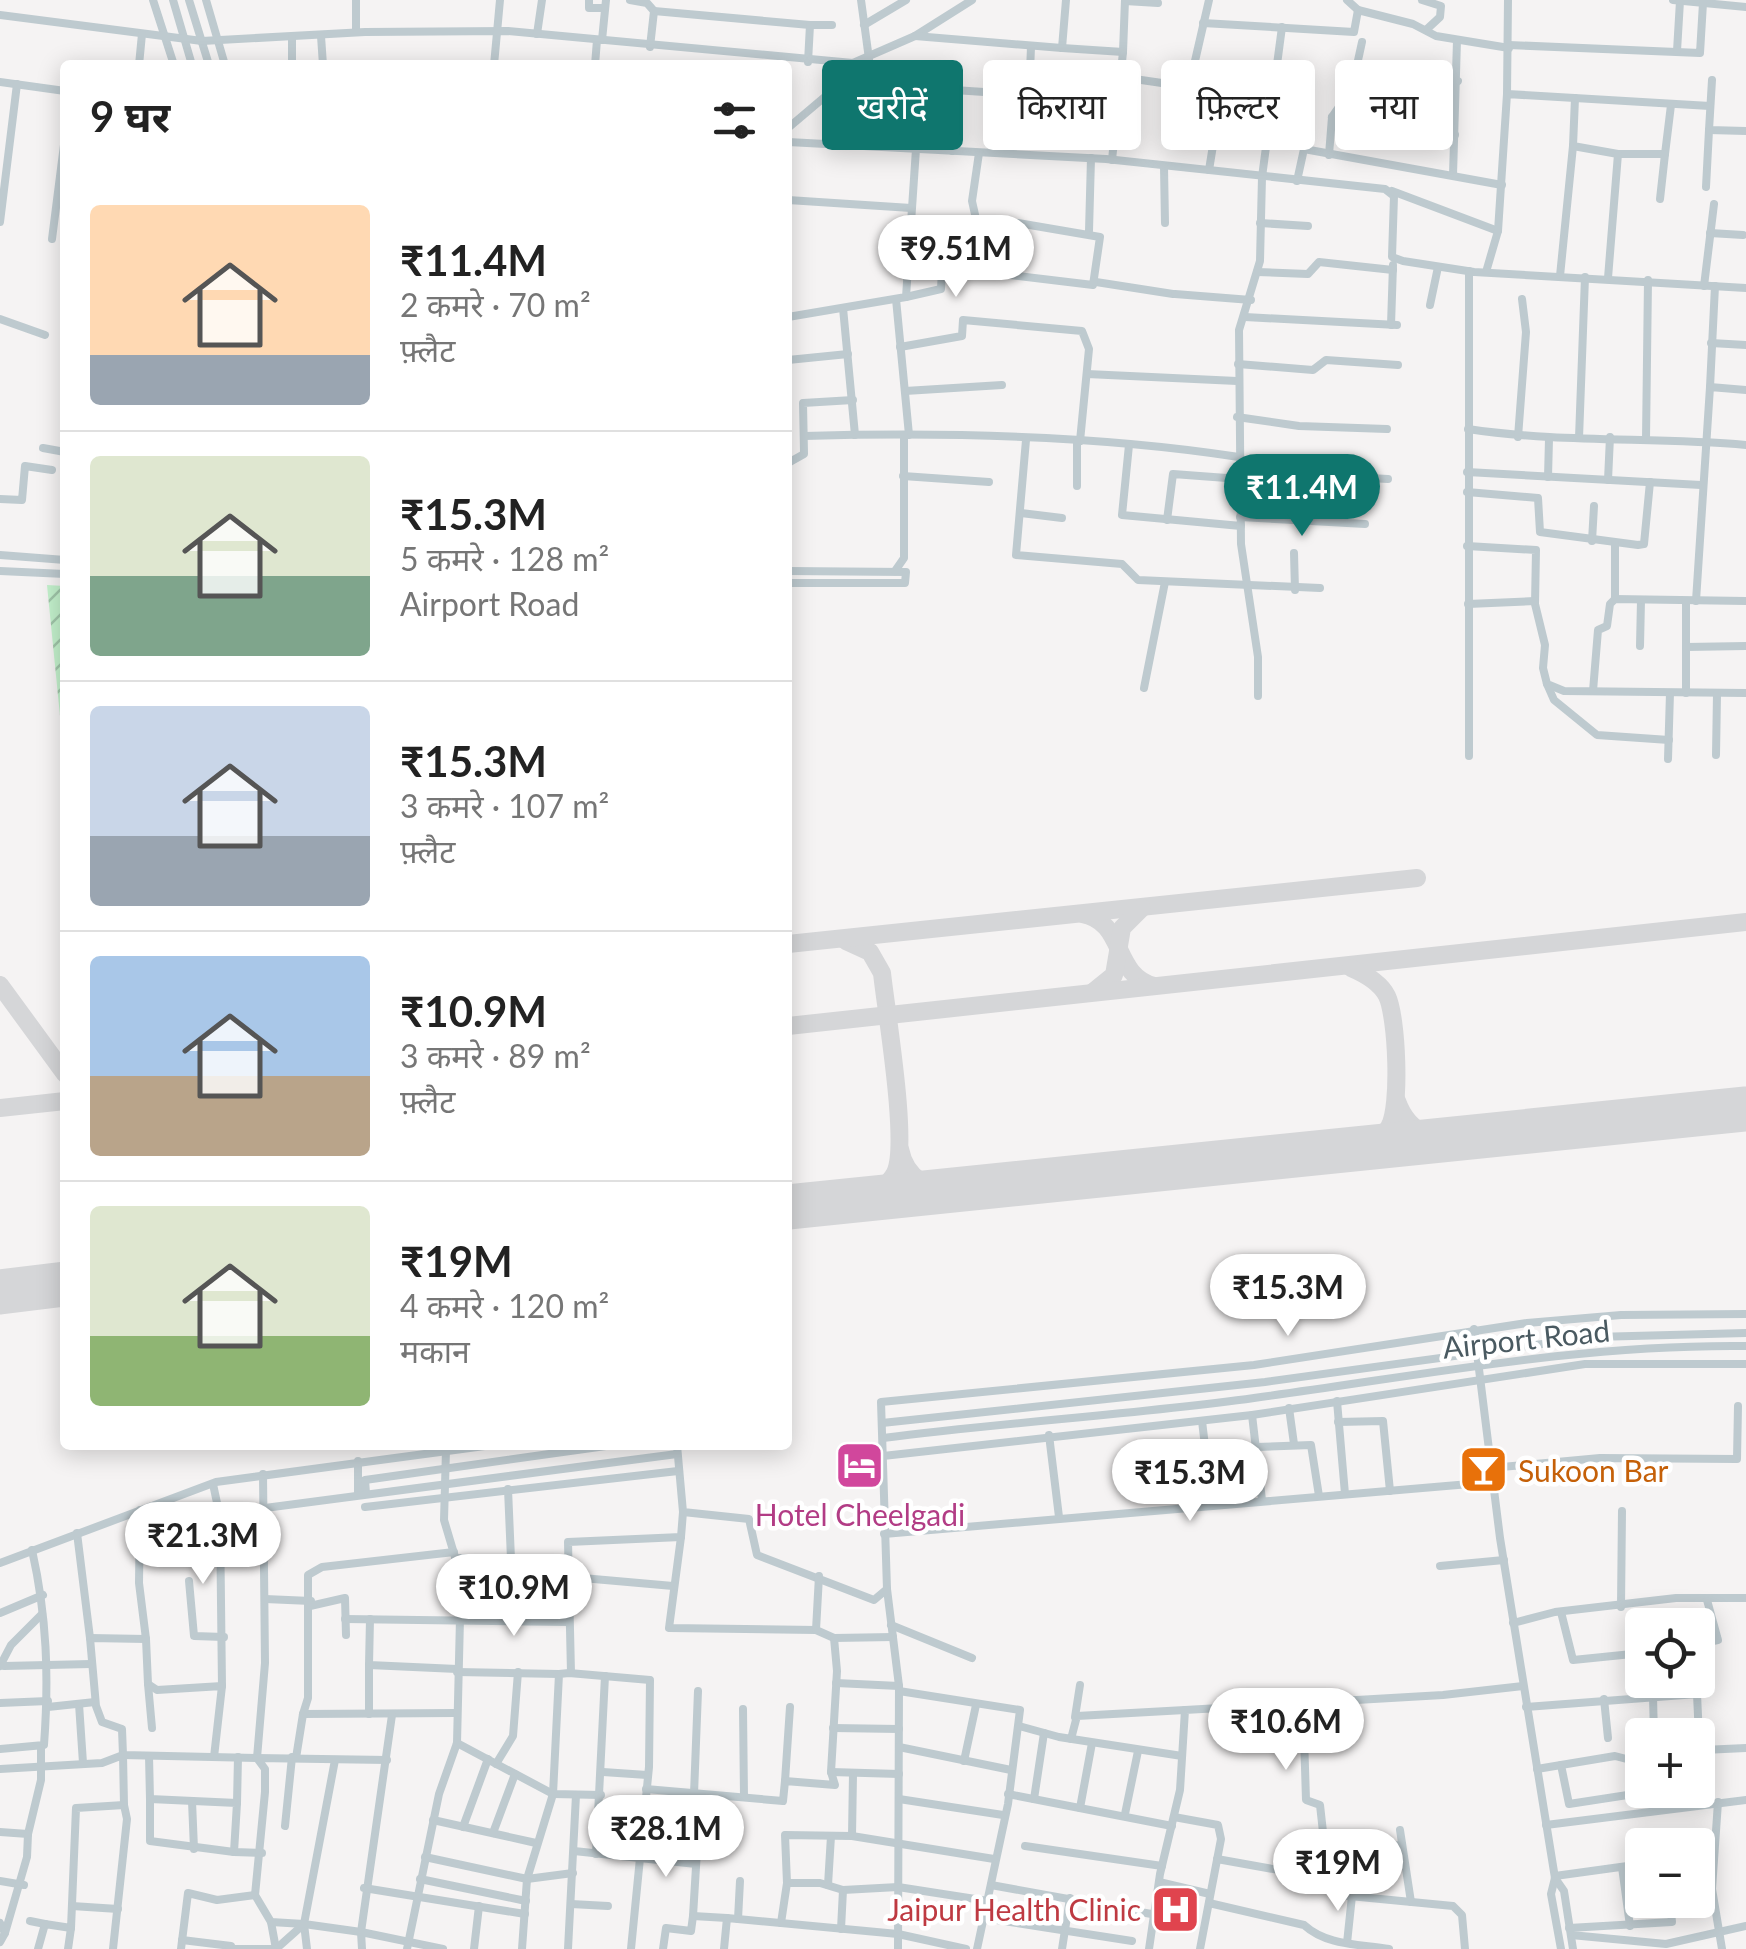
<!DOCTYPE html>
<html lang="hi">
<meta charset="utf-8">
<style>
:root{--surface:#fff;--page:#f2f2f2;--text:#222;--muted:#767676;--line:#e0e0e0;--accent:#0f766e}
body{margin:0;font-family:Lato,"Noto Sans Devanagari",sans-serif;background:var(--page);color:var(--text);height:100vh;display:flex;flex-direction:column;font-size:38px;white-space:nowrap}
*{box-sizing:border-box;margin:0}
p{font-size:32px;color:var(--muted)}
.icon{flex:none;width:55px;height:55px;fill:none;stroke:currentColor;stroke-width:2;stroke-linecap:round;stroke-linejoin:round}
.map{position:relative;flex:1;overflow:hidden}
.sheet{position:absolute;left:60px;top:60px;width:732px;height:1390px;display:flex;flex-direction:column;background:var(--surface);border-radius:10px;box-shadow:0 5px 25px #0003}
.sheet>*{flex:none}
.banner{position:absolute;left:822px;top:60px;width:772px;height:90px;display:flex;gap:20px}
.fabs{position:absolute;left:1625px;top:1608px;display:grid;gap:20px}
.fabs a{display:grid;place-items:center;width:90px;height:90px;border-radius:10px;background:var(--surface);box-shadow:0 5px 25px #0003;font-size:50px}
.price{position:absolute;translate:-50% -85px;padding:0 22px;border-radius:35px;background:#fff;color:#222;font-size:32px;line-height:65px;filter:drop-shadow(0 2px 5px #0008)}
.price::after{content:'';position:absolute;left:50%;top:60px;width:30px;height:22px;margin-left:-15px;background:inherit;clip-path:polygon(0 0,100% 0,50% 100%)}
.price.active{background:var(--accent);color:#fff}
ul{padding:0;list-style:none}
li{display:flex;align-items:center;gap:30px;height:250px;padding:0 30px}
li+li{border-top:2px solid var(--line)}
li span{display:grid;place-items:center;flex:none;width:280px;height:200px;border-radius:10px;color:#555}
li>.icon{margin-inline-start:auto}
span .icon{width:120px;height:120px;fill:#fffc;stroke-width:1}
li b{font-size:42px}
h2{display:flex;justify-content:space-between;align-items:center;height:120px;padding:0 30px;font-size:42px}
.pill{padding:0 35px;border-radius:10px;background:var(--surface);box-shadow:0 5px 25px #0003;font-size:35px;line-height:90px}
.pill.active{background:var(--accent);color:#fff}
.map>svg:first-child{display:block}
</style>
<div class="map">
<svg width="1746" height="1949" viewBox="0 0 1746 1949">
<defs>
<pattern id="garden-furrows" width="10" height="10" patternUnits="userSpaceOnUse" patternTransform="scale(2.5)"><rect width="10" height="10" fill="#c3f1cc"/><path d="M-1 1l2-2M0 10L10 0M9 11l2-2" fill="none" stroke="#a0c6a9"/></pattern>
</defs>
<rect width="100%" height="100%" fill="#f5f3f3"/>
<!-- garden -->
<path fill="url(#garden-furrows)" d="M47,585L65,586V746H63Z"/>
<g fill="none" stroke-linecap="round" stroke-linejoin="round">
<!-- taxiway -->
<g stroke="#d5d6d8" stroke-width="18">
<path d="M1082,914C1126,922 1112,975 1154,986"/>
<path d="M846,941L870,952L882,973C886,1011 909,1144 895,1173C887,1188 873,1195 858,1200"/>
<path d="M788,944L1417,878"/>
<path d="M0,985L65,1074"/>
<path d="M1093,992L1114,975L1122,928L1142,908"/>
<path d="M788,1026L1746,922"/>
<path d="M1397,1101C1411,1140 1439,1139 1475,1136"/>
<path d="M0,1108L65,1101"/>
<path d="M900,1149C906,1180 931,1192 960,1191"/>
<path d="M1342,1151C1360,1148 1379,1144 1389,1127C1401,1108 1397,1017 1387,996C1380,982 1365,974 1351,968"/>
</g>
<!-- runway -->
<g stroke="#d5d6d8" stroke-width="45">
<path d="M788,1207L1746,1109"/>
<path d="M0,1292L65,1284"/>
</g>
<!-- minor -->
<g stroke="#becacf" stroke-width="8">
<path d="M153,0L174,65"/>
<path d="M173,0L192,65"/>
<path d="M189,0L209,65"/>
<path d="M206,0L225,65"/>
<path d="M356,0V32"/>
<path d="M589,0V8H605"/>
<path d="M630,0L647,3L654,11L650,47"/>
<path d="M861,0L869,59"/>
<path d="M1209,0L1189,87L1221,96L1209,170"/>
<path d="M1347,0L1358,10"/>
<path d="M1422,0L1441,6L1440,17L1426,30"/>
<path d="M1673,0L1746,7"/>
<path d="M1125,1L1158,3"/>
<path d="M654,11L810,25L808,62"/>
<path d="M0,15L202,41L365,32L508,31L853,63L915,36L972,0"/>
<path d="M1203,23L1354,32L1358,10L1413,24L1436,36L1509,48"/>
<path d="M810,25H832"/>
<path d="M864,25L906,0"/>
<path d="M537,34L542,0"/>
<path d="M321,36L323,65"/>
<path d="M915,36L1062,48L1066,0"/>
<path d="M292,38V65"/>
<path d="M602,40L606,0"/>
<path d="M1509,45L1700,53L1703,3"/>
<path d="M1062,48L1123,52L1125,0"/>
<path d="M1677,51L1680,1"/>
<path d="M544,64L547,65"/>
<path d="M139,65L142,34"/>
<path d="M494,65L500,0"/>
<path d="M595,65L597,40"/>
<path d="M1399,65L1458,81"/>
<path d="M1121,77L1189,87"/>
<path d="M849,80L857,85L954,90L952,151"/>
<path d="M1712,80L1709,130L1746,131"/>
<path d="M0,82L65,91"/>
<path d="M954,90L1118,101"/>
<path d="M1507,94L1508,0"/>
<path d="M1029,96L1031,47"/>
<path d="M1575,98L1573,146L1618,154H1665L1671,105"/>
<path d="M1332,117L1352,88L1362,42"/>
<path d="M1415,127L1422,72"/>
<path d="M788,128L866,62"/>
<path d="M788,142L1106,159L1385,189L1394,196L1392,257L1403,261L1474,272L1746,288"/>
<path d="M979,153L972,201L980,237"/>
<path d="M1329,155L1332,117L1347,114L1455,135"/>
<path d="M1112,160L1123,52"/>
<path d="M1164,167L1165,223"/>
<path d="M1453,175L1457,40"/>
<path d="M1297,181L1304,149L1502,185"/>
<path d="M1706,187L1709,130"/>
<path d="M1392,191L1498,231"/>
<path d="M1660,199L1665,154"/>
<path d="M788,200L911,208"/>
<path d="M0,222L17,84"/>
<path d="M1260,223L1308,226"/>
<path d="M1089,231L1091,158"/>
<path d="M1710,233L1743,235"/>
<path d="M52,239L65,137"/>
<path d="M1469,271V756"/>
<path d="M1257,272L1308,274L1319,262L1393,270"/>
<path d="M1486,272L1498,231L1507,94L1710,106"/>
<path d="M1560,276L1573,146"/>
<path d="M1608,278L1618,154"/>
<path d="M1096,282L1173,294"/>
<path d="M1704,286L1714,204"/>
<path d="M1175,294L1251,300"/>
<path d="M906,297L941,289L943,250L1018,223L1100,237L1093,285L944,267"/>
<path d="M896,299L909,435"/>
<path d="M1430,305L1438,267"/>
<path d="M843,308L855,435"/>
<path d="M788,317L906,297L916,149"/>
<path d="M1245,317L1397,325"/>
<path d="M0,319L45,335"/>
<path d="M1391,325L1393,265"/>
<path d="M1711,343L1746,345"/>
<path d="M900,347L962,336L963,320L1082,331L1089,349L1080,441"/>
<path d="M788,360L848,354"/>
<path d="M1238,364L1313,370L1326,360L1398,365"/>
<path d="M1087,374L1237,381"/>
<path d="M1710,387L1715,286"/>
<path d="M905,391L1002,385"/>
<path d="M1237,417L1299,426L1387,429"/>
<path d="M1468,429C1560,443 1653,437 1746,445"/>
<path d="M804,436C948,432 1097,435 1239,457"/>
<path d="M1518,437L1526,332L1522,299"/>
<path d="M1579,438L1585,277"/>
<path d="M1646,439L1648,280"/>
<path d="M1026,440L1016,555L1122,564L1138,580L1320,588"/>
<path d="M1129,445L1122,515L1241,526"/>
<path d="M43,448L65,452"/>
<path d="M788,463L804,454L803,403L853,400"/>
<path d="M1239,471L1388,479"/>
<path d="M1467,472L1701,485"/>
<path d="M903,476L989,482"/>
<path d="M1548,477L1549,439"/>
<path d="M1608,480L1610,437"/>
<path d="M1077,486V441"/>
<path d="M1467,492L1538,498L1540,532L1638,545L1644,544L1650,482"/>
<path d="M0,499L22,500L25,466L52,470"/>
<path d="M1021,513L1062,518"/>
<path d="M1240,517L1365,524"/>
<path d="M1167,520L1173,474L1240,479"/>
<path d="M1592,541L1594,506"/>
<path d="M1615,544V599"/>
<path d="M1467,546L1536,550L1535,604L1545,645L1543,668L1547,684L1564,691L1746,693"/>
<path d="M1294,553L1295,590"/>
<path d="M0,555L65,560"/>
<path d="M0,571L65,574"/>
<path d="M788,571L906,572L905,583H788"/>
<path d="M895,571L904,558V435"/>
<path d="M1686,601V693"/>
<path d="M1696,601L1710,387L1746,390"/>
<path d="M1468,604L1535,601"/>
<path d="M1640,646L1641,600"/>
<path d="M1686,647L1746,646"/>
<path d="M1547,684L1554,700L1597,735L1669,740"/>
<path d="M1144,688L1165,582"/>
<path d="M1593,691L1598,630L1607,626L1610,604L1615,599L1746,601"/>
<path d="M1258,696V657L1241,544L1239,330L1260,261L1262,177L1282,27"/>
<path d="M1716,755L1717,694"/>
<path d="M1668,759L1670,693"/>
<path d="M1474,1329L1500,1538L1555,1878L1551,1894L1561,1949"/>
<path d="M1337,1401L1345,1494"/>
<path d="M1289,1408L1294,1444"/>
<path d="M1252,1415L1262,1500"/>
<path d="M1202,1421L1212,1504"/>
<path d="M1338,1422L1383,1421L1390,1491"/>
<path d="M882,1423L1265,1382L1594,1337L1746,1333"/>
<path d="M1049,1435L1059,1517"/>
<path d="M883,1438C1006,1422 1131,1415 1254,1398C1418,1376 1580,1344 1746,1346"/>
<path d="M677,1445L683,1512L749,1519L757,1555L874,1600L887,1589L881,1402L1254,1365L1527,1323L1621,1315L1746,1314"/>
<path d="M1256,1447L1311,1445L1319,1496"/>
<path d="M883,1456L1252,1415L1585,1364H1746"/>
<path d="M358,1461V1494"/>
<path d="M1491,1468L1600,1458L1737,1459L1738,1406"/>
<path d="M213,1484L220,1517L222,1686"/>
<path d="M508,1489L511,1559"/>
<path d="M366,1493L365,1480L613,1445"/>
<path d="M365,1507L678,1471"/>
<path d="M265,1508L677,1454"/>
<path d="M140,1510L139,1583L146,1639L90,1638L96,1706L102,1722L122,1729L123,1755L257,1758L265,1663L263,1474"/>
<path d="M221,1530L267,1527"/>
<path d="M77,1533L90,1638"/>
<path d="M884,1534L1493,1482"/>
<path d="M681,1537L669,1628L816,1630"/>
<path d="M140,1544L206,1542L221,1535"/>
<path d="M455,1558L568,1560"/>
<path d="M0,1563L216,1482L492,1445"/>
<path d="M1440,1566L1504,1560"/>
<path d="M819,1576L816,1630L834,1638L893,1637"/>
<path d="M571,1577L673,1586"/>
<path d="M189,1581L194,1636L224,1637"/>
<path d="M887,1589L899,1686L898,1949"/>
<path d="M265,1599L311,1601"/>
<path d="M310,1606L345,1598L346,1635"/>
<path d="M1621,1607L1622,1511"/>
<path d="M1561,1612L1573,1660L1642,1653"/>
<path d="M0,1613L43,1595"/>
<path d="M345,1619L568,1622"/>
<path d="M370,1619L369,1665L457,1669"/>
<path d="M1513,1623L1555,1612L1676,1598H1746"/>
<path d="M891,1625L972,1658"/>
<path d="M146,1639L148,1684L157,1690L222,1686L214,1757"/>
<path d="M1698,1644L1718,1640L1707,1600"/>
<path d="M0,1666L11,1645L42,1614"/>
<path d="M4,1666L91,1664"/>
<path d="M457,1672L559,1674"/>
<path d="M571,1673L568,1542L681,1537L683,1512"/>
<path d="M836,1683L899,1686"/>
<path d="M148,1684L152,1728"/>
<path d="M899,1691L1020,1710L1008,1804L977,1949"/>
<path d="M1653,1697L1654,1735"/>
<path d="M1604,1699L1608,1738"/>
<path d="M0,1703L48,1701"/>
<path d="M1303,1703L1306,1800L1320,1805L1323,1832"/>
<path d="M79,1704L83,1763"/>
<path d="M48,1707L95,1702"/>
<path d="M1526,1707L1697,1694L1702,1802"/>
<path d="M743,1709L744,1797"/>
<path d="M303,1714L308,1698V1575L322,1567L454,1552"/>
<path d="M369,1714V1665"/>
<path d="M1075,1717L1080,1685"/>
<path d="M1019,1726L1059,1737L1182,1756"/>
<path d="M833,1728L899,1729"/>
<path d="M1071,1739L1077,1716L1185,1710"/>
<path d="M457,1743L553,1794L601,1795"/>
<path d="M899,1747L1011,1770"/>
<path d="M0,1749L44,1745C49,1677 47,1617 32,1550"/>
<path d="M1703,1750L1746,1748"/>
<path d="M149,1756L150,1799L237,1803L234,1852L262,1853"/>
<path d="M296,1758L303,1714L455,1713"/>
<path d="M335,1760L304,1924L361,1932L392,1715"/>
<path d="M964,1761L976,1705"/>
<path d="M496,1764L513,1736L518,1672"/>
<path d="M1561,1765L1569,1804L1660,1790"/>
<path d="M0,1769L102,1763L123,1755L124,1805L76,1808L71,1928L45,1924L38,1949"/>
<path d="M1537,1769L1615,1756L1642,1763"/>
<path d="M603,1772L647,1775"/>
<path d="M831,1772L899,1774"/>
<path d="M785,1781L790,1707"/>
<path d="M646,1789L783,1801L785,1781L835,1785L831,1772L837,1671L834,1638"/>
<path d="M694,1794L698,1691"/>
<path d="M1008,1794L1172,1826"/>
<path d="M150,1799V1841L234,1852"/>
<path d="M899,1799L1003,1815"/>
<path d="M1034,1799L1044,1733"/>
<path d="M192,1801L194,1849"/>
<path d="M1718,1802L1712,1889L1722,1949"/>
<path d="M237,1803L238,1757"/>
<path d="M1080,1808L1092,1743"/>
<path d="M1125,1814L1138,1751"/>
<path d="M1174,1817L1218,1825L1221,1839L1200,1949"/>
<path d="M699,1818L693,1916L727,1918"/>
<path d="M433,1820L536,1843"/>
<path d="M1546,1825L1746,1800"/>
<path d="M285,1826L292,1757"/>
<path d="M463,1827L488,1759"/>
<path d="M1400,1830L1411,1902"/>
<path d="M0,1832L28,1834L41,1780V1748"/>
<path d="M493,1833L515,1774"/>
<path d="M852,1836L853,1774"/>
<path d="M1025,1846L1162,1866"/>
<path d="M574,1851L696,1864"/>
<path d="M596,1854L605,1676"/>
<path d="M425,1857L527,1879L573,1873"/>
<path d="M1217,1859L1317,1877L1339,1895L1453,1906L1462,1915L1465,1949"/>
<path d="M1622,1867L1630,1926"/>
<path d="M1555,1876L1642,1864"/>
<path d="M1555,1878L1564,1891L1573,1949"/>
<path d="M420,1879L526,1901"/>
<path d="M0,1881L24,1885"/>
<path d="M1159,1882L1210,1894"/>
<path d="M787,1883H820L843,1890L898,1887L988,1901"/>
<path d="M828,1885L831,1836"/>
<path d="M991,1885L1157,1915"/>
<path d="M364,1888L525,1914"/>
<path d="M1336,1893L1346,1849L1402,1845"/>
<path d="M1209,1903L1304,1925C1327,1946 1360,1944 1389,1949"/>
<path d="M571,1904L608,1906"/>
<path d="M72,1906L118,1909"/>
<path d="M984,1918L1132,1941"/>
<path d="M738,1919L740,1881"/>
<path d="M30,1921L45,1924"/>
<path d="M271,1922L276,1949"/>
<path d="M0,1923L5,1933L0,1942"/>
<path d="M781,1923L787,1883L785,1835L852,1836L994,1859"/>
<path d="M304,1924L271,1922L255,1895L265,1792V1769L257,1758L387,1760"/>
<path d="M304,1924L307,1949"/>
<path d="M1569,1928L1672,1922L1670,1900"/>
<path d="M841,1929L843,1890"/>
<path d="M5,1933L27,1857L28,1834"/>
<path d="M1571,1935L1666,1944L1746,1926"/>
<path d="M182,1940L231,1946"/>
<path d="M1347,1943L1352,1896"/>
<path d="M68,1949L71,1928"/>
<path d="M113,1949L127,1819L124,1805"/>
<path d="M181,1949L188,1893L217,1900L255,1895"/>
<path d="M229,1949H276"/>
<path d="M276,1949L304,1924"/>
<path d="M362,1949L361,1932L443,1949"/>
<path d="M407,1949L439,1794L457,1743L461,1577L444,1520L446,1450"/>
<path d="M474,1949L479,1906"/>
<path d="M522,1949L527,1879L553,1794L559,1674L569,1673L650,1680L649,1767L631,1949"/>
<path d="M568,1949L576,1795"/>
<path d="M663,1949L666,1928L691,1931L693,1916"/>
<path d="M724,1949L727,1918L898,1934L966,1949"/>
<path d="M1062,1949L1070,1898"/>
<path d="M1149,1949L1160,1874L1180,1790L1185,1710L1443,1695L1523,1686"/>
</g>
</g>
<!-- icons -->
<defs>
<symbol id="hotel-square" viewBox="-11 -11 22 22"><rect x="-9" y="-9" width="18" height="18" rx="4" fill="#d1479c" stroke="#fff"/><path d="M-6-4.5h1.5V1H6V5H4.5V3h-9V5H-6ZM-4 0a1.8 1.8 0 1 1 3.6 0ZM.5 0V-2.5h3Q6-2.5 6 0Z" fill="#fff"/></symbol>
<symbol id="bar-square" viewBox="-11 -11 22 22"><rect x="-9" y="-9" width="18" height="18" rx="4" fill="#e8710a" stroke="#fff"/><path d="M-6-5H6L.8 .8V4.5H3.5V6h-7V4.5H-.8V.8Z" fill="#fff"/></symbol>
<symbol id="hospital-square" viewBox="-11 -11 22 22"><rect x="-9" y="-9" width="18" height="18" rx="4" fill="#e0444e" stroke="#fff"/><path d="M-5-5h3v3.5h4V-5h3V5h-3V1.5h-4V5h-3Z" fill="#fff"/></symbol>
</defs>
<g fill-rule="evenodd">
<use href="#hotel-square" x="832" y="1438" width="55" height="55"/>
<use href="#bar-square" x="1456" y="1442" width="55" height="55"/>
<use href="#hospital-square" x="1148" y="1882" width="55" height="55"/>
</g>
<g text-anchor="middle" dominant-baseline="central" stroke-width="9" stroke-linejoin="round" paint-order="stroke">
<!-- street labels -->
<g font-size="30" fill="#4a5a61" stroke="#fff">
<text transform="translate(1526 1338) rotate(-6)">Airport Road</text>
</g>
<!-- food labels -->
<g font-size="30" fill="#c56008" stroke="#fff" text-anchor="start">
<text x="1518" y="1470">Sukoon Bar</text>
</g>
<!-- hotel labels -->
<g font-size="30" fill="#b23c85" stroke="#fff">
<text x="860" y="1514">Hotel Cheelgadi</text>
</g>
<!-- health labels -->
<g font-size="30" fill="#be3a42" stroke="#fff" text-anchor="end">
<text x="1141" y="1909">Jaipur Health Clinic</text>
</g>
</g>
</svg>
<div class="fabs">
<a><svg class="icon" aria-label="locate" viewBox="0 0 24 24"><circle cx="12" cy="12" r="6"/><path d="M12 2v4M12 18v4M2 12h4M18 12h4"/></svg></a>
<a>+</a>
<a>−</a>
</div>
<b class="price" style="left:956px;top:300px">₹9.51M</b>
<b class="price active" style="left:1302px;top:539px">₹11.4M</b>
<b class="price" style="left:1288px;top:1339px">₹15.3M</b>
<b class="price" style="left:1190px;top:1524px">₹15.3M</b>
<b class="price" style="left:203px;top:1587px">₹21.3M</b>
<b class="price" style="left:514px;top:1639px">₹10.9M</b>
<b class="price" style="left:1286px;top:1773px">₹10.6M</b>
<b class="price" style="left:666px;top:1880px">₹28.1M</b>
<b class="price" style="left:1338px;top:1914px">₹19M</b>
<div class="banner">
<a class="pill active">खरीदें</a>
<a class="pill">किराया</a>
<a class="pill">फ़िल्टर</a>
<a class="pill">नया</a>
</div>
<section class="sheet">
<h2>9 घर<svg class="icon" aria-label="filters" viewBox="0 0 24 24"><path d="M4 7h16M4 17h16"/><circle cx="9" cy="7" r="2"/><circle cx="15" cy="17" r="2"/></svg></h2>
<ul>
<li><span style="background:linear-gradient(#ffd9b3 75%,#9aa5b1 0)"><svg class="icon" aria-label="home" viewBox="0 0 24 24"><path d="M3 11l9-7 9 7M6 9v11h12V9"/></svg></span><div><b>₹11.4M</b><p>2 कमरे · 70 m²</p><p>फ़्लैट</p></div></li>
<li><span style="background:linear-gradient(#dfe7d0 60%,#7fa58c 0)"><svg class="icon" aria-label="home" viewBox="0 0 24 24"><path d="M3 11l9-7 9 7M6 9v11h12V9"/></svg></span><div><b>₹15.3M</b><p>5 कमरे · 128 m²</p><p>Airport Road</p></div></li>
<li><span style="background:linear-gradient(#c9d6e8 65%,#9aa5b1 0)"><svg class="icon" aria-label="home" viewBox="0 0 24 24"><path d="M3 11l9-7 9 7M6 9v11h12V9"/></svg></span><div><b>₹15.3M</b><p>3 कमरे · 107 m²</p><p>फ़्लैट</p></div></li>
<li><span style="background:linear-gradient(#a9c7e8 60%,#b9a48a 0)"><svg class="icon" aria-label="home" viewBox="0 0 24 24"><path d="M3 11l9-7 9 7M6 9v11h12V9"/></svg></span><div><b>₹10.9M</b><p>3 कमरे · 89 m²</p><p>फ़्लैट</p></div></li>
<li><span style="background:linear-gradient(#dfe7d0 65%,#8fb573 0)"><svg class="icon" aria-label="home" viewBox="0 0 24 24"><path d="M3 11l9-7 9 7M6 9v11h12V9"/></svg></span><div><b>₹19M</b><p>4 कमरे · 120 m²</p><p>मकान</p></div></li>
</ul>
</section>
</div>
